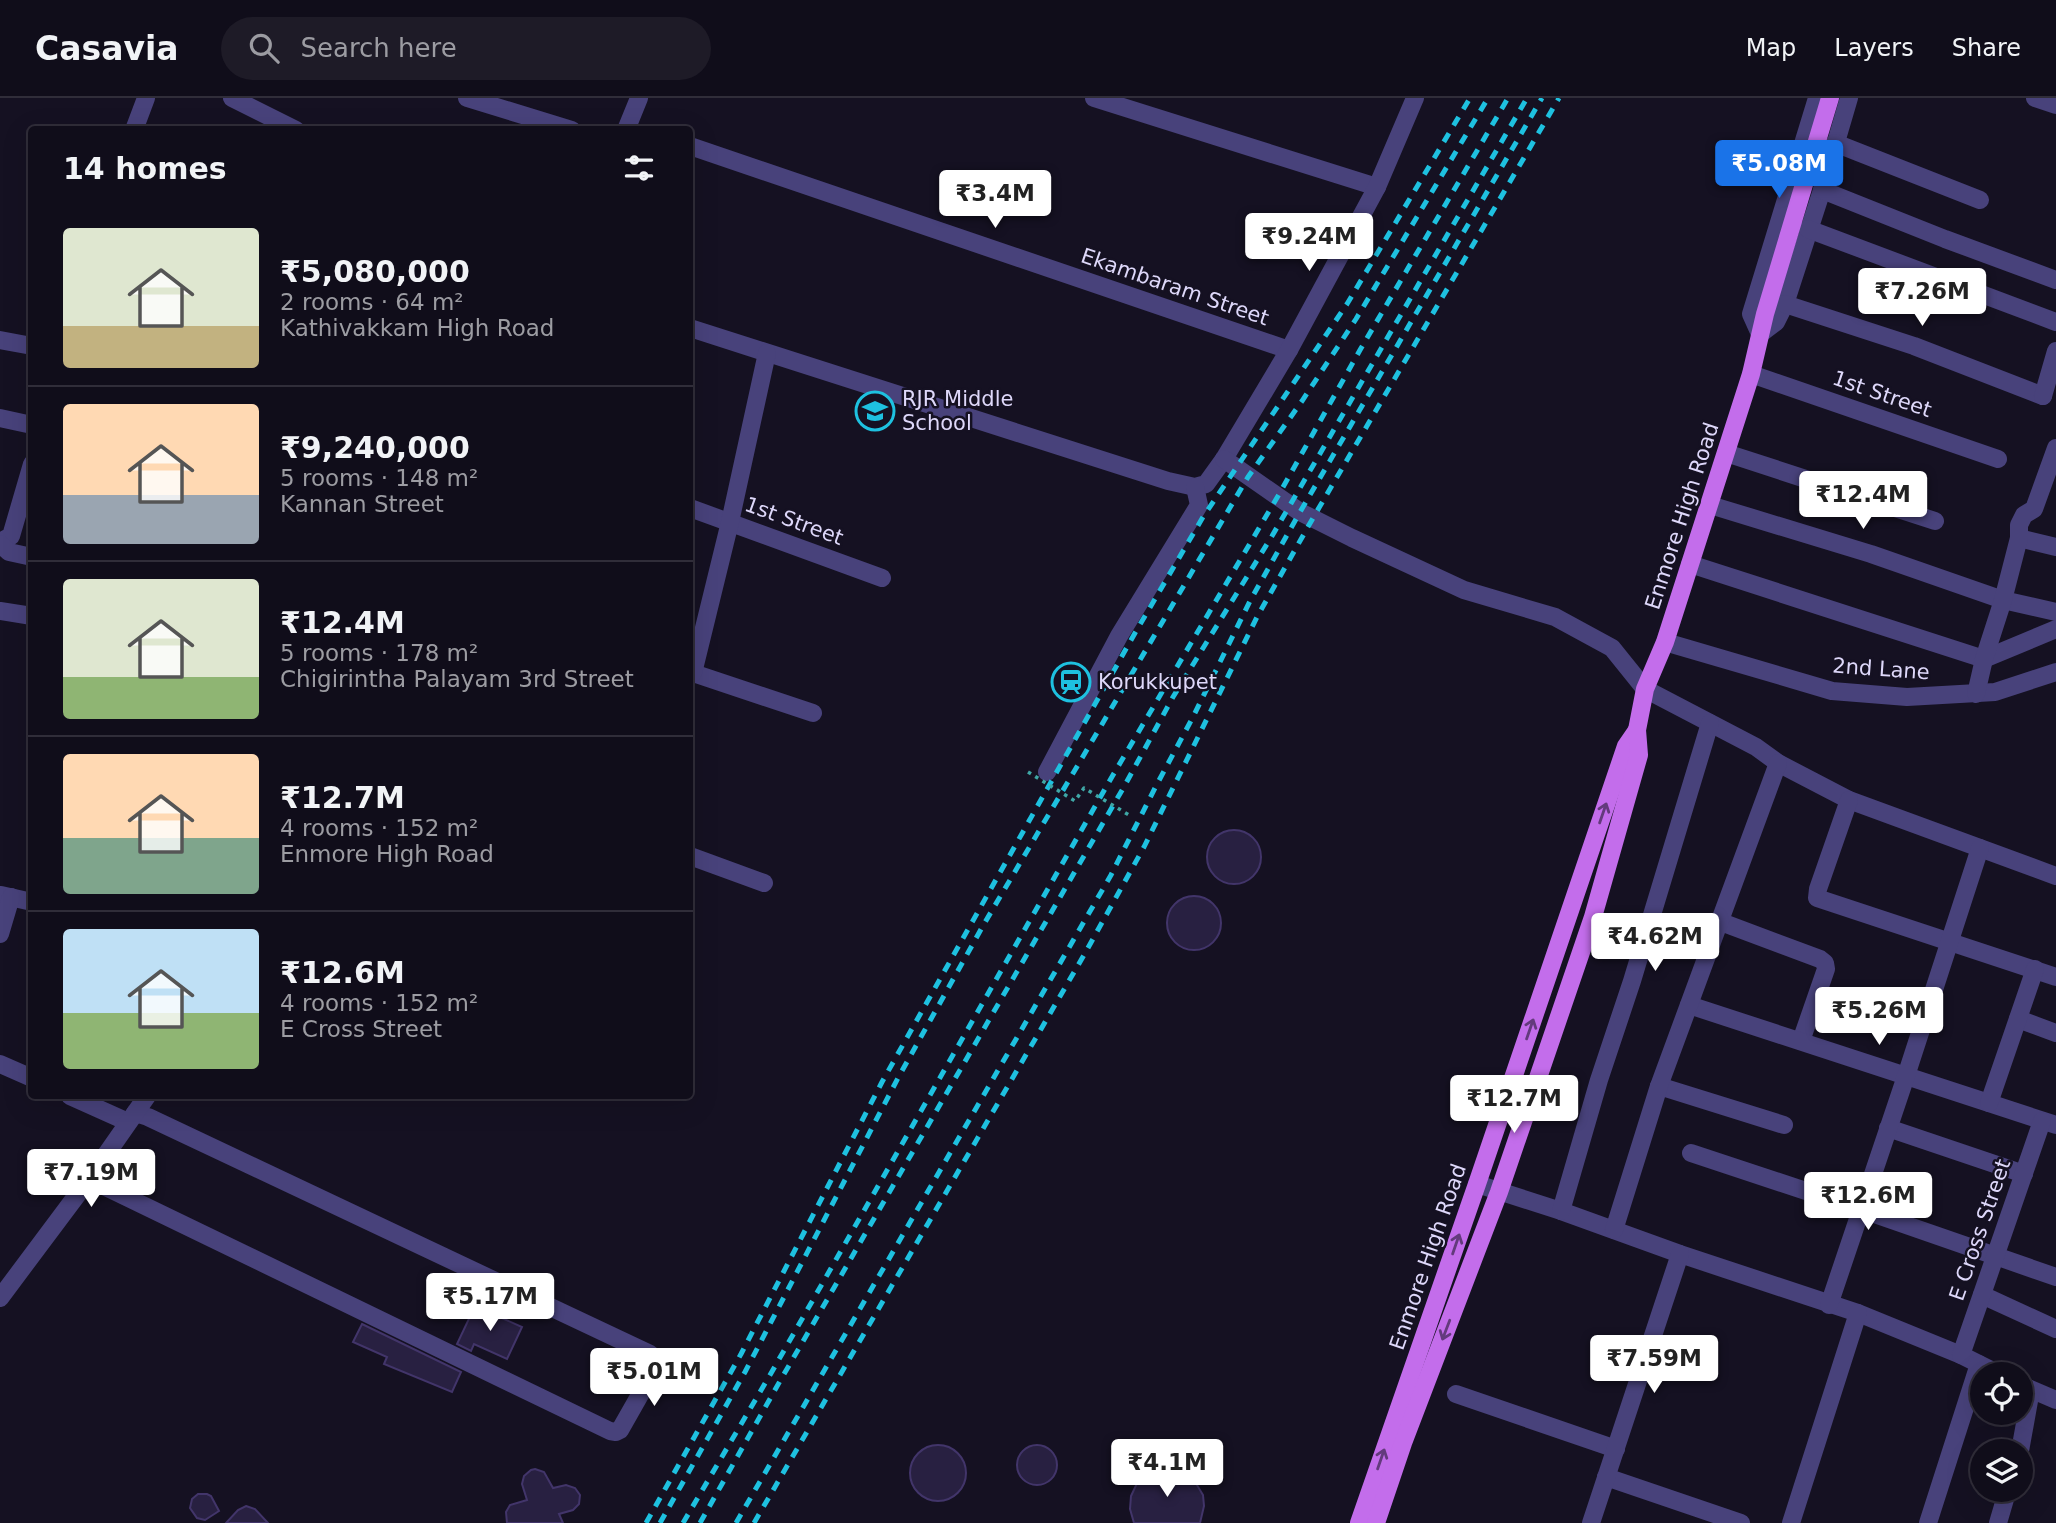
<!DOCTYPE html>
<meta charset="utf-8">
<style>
:root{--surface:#100d1a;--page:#1e1b27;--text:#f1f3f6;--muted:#9c9ca2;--line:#302d39;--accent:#1a73e8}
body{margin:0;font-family:"DejaVu Sans",sans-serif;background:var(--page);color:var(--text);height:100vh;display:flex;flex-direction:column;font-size:26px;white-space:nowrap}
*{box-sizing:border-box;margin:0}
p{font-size:23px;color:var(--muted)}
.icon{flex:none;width:38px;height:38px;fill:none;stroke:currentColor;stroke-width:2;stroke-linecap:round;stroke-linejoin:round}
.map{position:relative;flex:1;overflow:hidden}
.details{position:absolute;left:28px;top:28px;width:665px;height:973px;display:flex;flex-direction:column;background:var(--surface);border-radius:7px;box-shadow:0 7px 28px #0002,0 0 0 2px var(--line)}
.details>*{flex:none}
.fabs{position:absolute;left:1970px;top:1264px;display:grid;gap:14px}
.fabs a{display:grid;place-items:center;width:63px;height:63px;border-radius:50%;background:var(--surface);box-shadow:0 7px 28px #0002,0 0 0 2px var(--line);font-size:35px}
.price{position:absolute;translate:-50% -60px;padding:0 16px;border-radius:7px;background:#fff;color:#222;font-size:23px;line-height:46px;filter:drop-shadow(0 2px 4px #0008)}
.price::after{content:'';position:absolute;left:50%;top:42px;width:21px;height:16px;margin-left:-10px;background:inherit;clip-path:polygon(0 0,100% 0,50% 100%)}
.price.current{background:var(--accent);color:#fff}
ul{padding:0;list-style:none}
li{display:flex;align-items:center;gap:21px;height:175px;padding:0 35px}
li+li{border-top:2px solid var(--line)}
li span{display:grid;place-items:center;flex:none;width:196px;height:140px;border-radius:7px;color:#555}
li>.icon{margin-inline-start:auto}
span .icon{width:84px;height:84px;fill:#fffc;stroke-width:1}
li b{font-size:30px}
h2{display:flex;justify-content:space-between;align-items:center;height:84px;padding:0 35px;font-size:30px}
header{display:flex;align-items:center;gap:42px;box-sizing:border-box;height:98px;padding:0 35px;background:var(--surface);border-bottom:2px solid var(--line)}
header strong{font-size:33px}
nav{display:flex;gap:38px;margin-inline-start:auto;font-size:24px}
.search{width:490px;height:63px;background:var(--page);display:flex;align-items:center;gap:18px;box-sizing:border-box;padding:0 24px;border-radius:38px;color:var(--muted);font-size:26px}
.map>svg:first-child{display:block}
</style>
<header>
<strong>Casavia</strong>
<div class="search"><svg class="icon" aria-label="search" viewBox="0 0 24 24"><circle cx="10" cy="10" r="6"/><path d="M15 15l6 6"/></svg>Search here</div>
<nav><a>Map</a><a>Layers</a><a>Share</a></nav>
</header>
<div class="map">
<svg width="2056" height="1425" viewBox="0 0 2056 1425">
<rect width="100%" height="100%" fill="#151122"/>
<!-- building -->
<g fill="#282041" stroke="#42356a" stroke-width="2">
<circle cx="1234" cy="759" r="27"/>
<circle cx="1194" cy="825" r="27"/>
<path d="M475,1208L522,1229L507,1261L474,1246L471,1253L457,1246Z"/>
<path d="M362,1226L461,1274L452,1294L384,1266L387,1259L353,1244Z"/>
<path d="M1121,1346L1128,1348L1133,1353L1132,1367L1122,1368L1113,1363V1352Z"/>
<circle cx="938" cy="1375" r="28"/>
<circle cx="1037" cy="1367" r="20"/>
<path d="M535,1371L544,1374L553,1390L566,1387L575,1390L580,1397L579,1406L573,1412L559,1416L563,1425H507L506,1414L510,1407L527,1402L522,1386L524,1378L531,1372Z"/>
<path d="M1168,1371L1179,1373L1189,1378L1197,1387L1203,1397L1204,1408L1200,1425H1134L1130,1411L1131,1398L1139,1381L1156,1373Z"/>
<path d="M198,1396H207L211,1398L219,1413L205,1422L197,1420L190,1410L192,1401Z"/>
<path d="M246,1408L255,1411L268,1425H226L238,1412Z"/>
</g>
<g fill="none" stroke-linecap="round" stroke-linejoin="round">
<!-- minor -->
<g stroke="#48427b" stroke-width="18">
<path d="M232,0L296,32"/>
<path d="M467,0L572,32"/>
<path d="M1094,0L1377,89"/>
<path d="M1817,0L1751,216L1760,236L1776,224L1785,206L1822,92L1849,0"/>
<path d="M2035,0L2056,7"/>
<path d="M134,32L146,0"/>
<path d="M626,32L639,0"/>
<path d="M1835,45L1980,102"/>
<path d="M690,48L1289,252"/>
<path d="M1822,92L1945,141L2056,182"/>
<path d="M1808,131L2056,224"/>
<path d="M1785,206L1914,248L2043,298"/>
<path d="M690,230L1168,383L1195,389L1206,386L1224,361L1289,252L1377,89L1415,0"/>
<path d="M0,242L32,248"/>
<path d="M1751,276L1998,361"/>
<path d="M2043,298L2056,253"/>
<path d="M0,320L32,327"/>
<path d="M1726,355L1935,423"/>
<path d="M1224,361L1300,414L1352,440L1464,492L1555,519L1612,550L1645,591L1756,649L1778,665L1849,702L2056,778"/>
<path d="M1710,407L1871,456L2003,502L2056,514"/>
<path d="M690,410L882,480"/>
<path d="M2019,440L2056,449"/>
<path d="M0,444L11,438L32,366"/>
<path d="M0,446L9,454L32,459"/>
<path d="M1690,466L1984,561L2056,531"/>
<path d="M0,513L32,518"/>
<path d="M1665,544L1832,593L1907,599L1995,594L2056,574"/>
<path d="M690,574L813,615"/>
<path d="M693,575L730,424L767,255"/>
<path d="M1976,596L1984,561L2003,502L2019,440V427L2024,417L2034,411L2056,350"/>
<path d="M1047,674L1119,538L1199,407L1195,389"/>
<path d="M1849,702L1818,791L1817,800L2056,879"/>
<path d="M690,758L764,785"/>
<path d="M1,797L32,804"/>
<path d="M1721,824L1820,861L1825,865L1826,871L1801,943"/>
<path d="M0,836L11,799"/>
<path d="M1689,907L2056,1027"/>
<path d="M2018,921L2056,935"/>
<path d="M0,966L32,980"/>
<path d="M1659,988L1784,1027"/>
<path d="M70,998L128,1024"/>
<path d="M1989,1005L2035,871"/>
<path d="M1888,1030L2024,1076"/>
<path d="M1691,1055L1860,1111L2056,1179"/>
<path d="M89,1081L610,1333L616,1334L620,1332L641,1295L653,1265L650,1256L148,1019L135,1015"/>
<path d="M1477,1086L1561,1113L1680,1156L1858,1215L1961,1257L1999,1276"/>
<path d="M1561,1113L1599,982L1632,883L1710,625"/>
<path d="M1614,1132L1659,988L1778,665"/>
<path d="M1982,1197L2056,1231"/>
<path d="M0,1200L89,1081L147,998"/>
<path d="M1829,1207L1906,978L1980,750"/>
<path d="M1961,1257L2042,1023"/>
<path d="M2021,1287L2056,1302"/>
<path d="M1456,1296L1616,1351"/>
<path d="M2020,1353L2031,1292"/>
<path d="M1606,1379L1741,1425"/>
<path d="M1591,1425L1680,1156"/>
<path d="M1791,1425L1858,1215"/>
<path d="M1928,1425L1979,1266"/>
<path d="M1998,1425L2008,1391"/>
</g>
<!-- major -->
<g stroke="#c36deb" stroke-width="18">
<path d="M1359,1425L1477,1086L1626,648L1637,632"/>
<path d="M1376,1425L1403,1345L1499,1094L1593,819L1639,657L1637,632L1645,591L1665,544L1751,276L1765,216L1830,0"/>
</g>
<!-- rail -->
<g stroke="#1ec1e0" stroke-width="5" stroke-dasharray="10 9" stroke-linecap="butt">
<path d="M646,1425L741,1256L882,984L1135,535L1203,419L1347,206L1470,0"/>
<path d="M660,1425L745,1274L898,980L984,826L1248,379L1302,303L1356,221L1488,0"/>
<path d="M683,1425L770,1277L1113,677L1278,398L1360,252L1508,0"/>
<path d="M700,1425L780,1283L1125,687L1173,599L1272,438L1527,0"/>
<path d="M736,1425L1111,777L1156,688L1193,619L1250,503L1300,414L1542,0"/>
<path d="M754,1425L1084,857L1144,749L1257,519L1313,420L1559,0"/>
</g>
<!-- path-bridge -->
<path stroke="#3fa7a6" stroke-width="3.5" stroke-dasharray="3.5 5" stroke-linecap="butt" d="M1028,674L1075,703L1084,690L1129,717"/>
</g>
<!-- one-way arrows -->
<defs><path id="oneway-shaft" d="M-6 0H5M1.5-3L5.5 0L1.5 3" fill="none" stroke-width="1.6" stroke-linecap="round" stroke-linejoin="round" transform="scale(1.75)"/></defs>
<g stroke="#633a7c">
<use href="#oneway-shaft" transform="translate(1603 715) rotate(-71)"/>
<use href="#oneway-shaft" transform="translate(1530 931) rotate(-71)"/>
<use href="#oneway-shaft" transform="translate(1456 1146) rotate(-71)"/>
<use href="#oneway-shaft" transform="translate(1446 1232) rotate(111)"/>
<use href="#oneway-shaft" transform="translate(1381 1361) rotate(-71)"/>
</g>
<!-- icons -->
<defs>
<symbol id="school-ring" viewBox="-11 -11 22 22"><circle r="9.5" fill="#151122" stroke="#1ec1e0" stroke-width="1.5"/><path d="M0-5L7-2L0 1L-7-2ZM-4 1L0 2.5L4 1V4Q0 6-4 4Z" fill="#1ec1e0"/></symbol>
<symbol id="station-ring" viewBox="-11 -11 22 22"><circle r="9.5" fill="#151122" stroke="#1ec1e0" stroke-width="1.5"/><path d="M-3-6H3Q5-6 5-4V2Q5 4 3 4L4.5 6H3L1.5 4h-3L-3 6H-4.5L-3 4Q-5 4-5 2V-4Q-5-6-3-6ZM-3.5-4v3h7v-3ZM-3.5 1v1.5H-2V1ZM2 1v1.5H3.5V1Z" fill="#1ec1e0"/></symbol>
</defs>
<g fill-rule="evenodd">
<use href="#school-ring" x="853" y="291" width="44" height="44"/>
<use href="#station-ring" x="1049" y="562" width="44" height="44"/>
</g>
<g text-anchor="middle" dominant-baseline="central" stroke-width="5" stroke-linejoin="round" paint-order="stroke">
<!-- street labels -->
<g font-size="21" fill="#ded8fa" stroke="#151122">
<text transform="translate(1175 189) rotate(19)">Ekambaram Street</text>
<text transform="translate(1882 296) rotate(19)">1st Street</text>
<text transform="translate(1682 418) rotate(-72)">Enmore High Road</text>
<text transform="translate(794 423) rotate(20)">1st Street</text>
<text transform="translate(1881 571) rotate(4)">2nd Lane</text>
<text transform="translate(1980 1132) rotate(-71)">E Cross Street</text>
<text transform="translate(1428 1159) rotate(-71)">Enmore High Road</text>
</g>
<!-- poi labels -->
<g font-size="21" fill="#ded8fa" stroke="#151122" text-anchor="start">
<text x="902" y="301">RJR Middle<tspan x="902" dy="24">School</tspan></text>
<text x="1098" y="584">Korukkupet</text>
</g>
</g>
</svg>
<div class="fabs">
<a><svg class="icon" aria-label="locate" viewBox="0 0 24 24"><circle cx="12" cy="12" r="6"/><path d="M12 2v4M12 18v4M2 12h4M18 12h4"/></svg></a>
<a><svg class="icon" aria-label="layers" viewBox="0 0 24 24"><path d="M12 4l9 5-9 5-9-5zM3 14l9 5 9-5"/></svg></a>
</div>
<b class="price current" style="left:1779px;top:102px">₹5.08M</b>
<b class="price" style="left:995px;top:132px">₹3.4M</b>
<b class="price" style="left:1309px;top:175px">₹9.24M</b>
<b class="price" style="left:1922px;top:230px">₹7.26M</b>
<b class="price" style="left:1863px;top:433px">₹12.4M</b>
<b class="price" style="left:1655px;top:875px">₹4.62M</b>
<b class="price" style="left:1879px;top:949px">₹5.26M</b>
<b class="price" style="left:1514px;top:1037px">₹12.7M</b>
<b class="price" style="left:91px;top:1111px">₹7.19M</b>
<b class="price" style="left:1868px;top:1134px">₹12.6M</b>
<b class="price" style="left:490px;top:1235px">₹5.17M</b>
<b class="price" style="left:1654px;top:1297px">₹7.59M</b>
<b class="price" style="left:654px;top:1310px">₹5.01M</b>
<b class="price" style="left:1167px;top:1401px">₹4.1M</b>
<section class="details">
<h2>14 homes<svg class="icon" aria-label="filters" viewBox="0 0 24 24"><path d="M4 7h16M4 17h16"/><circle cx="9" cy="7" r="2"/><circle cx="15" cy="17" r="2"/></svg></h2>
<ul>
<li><span style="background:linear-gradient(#dfe7d0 70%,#c2b280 0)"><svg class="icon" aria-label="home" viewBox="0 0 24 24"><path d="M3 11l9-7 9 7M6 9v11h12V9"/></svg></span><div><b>₹5,080,000</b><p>2 rooms · 64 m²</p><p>Kathivakkam High Road</p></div></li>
<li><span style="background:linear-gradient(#ffd9b3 65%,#9aa5b1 0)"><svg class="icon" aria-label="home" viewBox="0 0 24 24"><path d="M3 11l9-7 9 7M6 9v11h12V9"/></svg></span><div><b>₹9,240,000</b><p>5 rooms · 148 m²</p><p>Kannan Street</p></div></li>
<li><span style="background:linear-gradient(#dfe7d0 70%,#8fb573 0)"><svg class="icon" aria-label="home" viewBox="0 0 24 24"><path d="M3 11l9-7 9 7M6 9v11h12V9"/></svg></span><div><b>₹12.4M</b><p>5 rooms · 178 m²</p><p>Chigirintha Palayam 3rd Street</p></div></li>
<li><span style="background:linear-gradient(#ffd9b3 60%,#7fa58c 0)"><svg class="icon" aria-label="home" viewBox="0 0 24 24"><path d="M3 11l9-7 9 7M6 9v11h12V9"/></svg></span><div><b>₹12.7M</b><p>4 rooms · 152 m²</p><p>Enmore High Road</p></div></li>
<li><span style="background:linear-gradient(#bfe0f5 60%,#8fb573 0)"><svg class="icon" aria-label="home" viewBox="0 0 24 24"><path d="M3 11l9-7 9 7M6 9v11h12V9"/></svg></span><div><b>₹12.6M</b><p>4 rooms · 152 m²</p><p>E Cross Street</p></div></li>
</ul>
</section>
</div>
